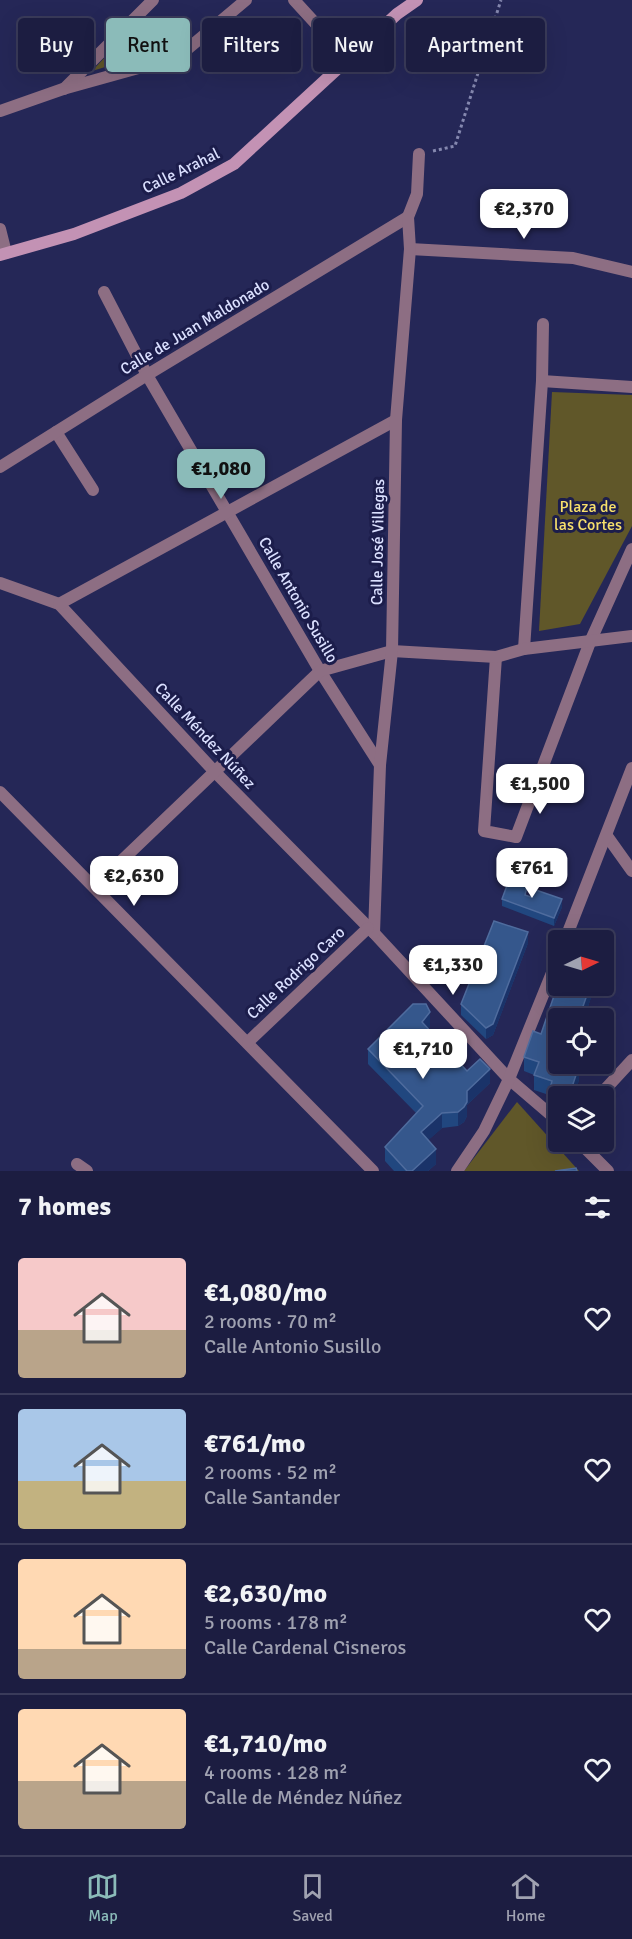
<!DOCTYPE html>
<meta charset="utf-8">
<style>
:root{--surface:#1c1d41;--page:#292a4c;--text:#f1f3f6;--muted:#a0a2b1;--line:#3a3b5a;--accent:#8bbbb9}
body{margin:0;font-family:Signika,sans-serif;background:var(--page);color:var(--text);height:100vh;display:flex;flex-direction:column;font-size:22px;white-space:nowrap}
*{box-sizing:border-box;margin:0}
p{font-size:20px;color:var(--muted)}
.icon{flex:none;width:33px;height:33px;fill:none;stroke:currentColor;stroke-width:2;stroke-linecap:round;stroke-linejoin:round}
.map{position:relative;height:1171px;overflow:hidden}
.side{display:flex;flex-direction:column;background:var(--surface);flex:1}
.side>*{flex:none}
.top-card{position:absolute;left:18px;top:18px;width:597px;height:54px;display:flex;gap:12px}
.needle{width:39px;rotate:85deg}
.controls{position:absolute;left:548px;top:930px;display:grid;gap:12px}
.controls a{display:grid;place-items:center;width:66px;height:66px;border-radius:6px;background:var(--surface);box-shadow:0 6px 24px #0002,0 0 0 2px var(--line);font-size:30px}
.price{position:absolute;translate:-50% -51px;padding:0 14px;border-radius:12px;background:#fff;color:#222;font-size:20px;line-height:39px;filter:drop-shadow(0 2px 3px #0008)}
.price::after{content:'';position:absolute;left:50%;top:36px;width:18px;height:14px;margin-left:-9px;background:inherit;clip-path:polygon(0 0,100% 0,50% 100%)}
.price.selected{background:var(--accent);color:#111}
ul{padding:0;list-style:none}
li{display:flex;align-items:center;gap:18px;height:150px;padding:0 18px}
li+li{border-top:2px solid var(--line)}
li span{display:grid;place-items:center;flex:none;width:168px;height:120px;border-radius:6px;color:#555}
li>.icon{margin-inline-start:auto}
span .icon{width:72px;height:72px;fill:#fffc;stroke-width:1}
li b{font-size:26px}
h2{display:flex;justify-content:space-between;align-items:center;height:72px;padding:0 18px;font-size:26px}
.pill{padding:0 21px;border-radius:6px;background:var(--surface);box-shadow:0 6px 24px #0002,0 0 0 2px var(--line);font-size:21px;line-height:54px}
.pill.selected{background:var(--accent);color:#111}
.tabs{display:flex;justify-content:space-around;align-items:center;height:84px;border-top:2px solid var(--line);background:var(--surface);font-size:16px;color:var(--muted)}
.tabs a{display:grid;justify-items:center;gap:3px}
.tabs .selected{color:var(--accent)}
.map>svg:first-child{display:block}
</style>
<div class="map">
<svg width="632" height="1171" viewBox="0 0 632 1171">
<rect width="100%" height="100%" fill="#252757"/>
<!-- green -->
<g fill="#605729">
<path d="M144,16L168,48L92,71Z"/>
<path d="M552,392L632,395V526L580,624L539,631Z"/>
<path d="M517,1102L579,1171H464Z"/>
</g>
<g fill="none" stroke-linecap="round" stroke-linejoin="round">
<!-- path -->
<path stroke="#8588af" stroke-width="3" stroke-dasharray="3 3" stroke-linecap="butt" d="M433,151L455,146L501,0"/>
<!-- street -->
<g stroke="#8d6e83" stroke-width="12">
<path d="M294,0L348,59"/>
<path d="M64,89L153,0"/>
<path d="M0,111L63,89L178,57L246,0"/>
<path d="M0,229L6,253"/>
<path d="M410,249L573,258L632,272"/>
<path d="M104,292L147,375L320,671L380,765"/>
<path d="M542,381L632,387"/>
<path d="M56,432L93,490"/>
<path d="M0,467L147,375L408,217"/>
<path d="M0,583L59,604L214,771L374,933L509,1079L558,1121"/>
<path d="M59,604L396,420"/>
<path d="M524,649L542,381L543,324"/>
<path d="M496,657L484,831L516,837L590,642L632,549"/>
<path d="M0,792L373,1171"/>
<path d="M607,836L632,871"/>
<path d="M94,887L320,671L392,651L496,657L524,649L632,636"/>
<path d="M374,933L380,765L392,651L396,420L410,249L408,217L417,194L419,154"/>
<path d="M565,940L632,768"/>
<path d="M248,1042L368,928"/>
<path d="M599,1096L632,1060"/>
<path d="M579,1142L608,1171"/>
<path d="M77,1164L87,1171"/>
<path d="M457,1171L484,1131L509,1079L558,958"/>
</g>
<!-- secondary -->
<path stroke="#c392b4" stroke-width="12" d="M0,255L74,234L181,193L234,164L397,14L417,0"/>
</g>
<!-- wall -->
<g fill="#21477f">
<path d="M527,896L562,907L554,926L502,906V899Z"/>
<path d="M528,943L493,1035L486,1039L461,1015V1004Z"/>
<path d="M558,986H595L584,1018H558V1064L579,1080L574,1096H558V1111L549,1107V1095L534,1090V1075L524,1071V1057L541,1034Z"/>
<path d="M430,1027L428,1029L467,1071L490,1083L467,1105V1116L464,1122L458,1126L442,1128L428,1140L436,1164L428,1171H394L385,1161V1147L416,1113L368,1064V1049Z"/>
</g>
<!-- shaded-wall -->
<g fill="#1a3369">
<path d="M562,899V907L554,926V918Z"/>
<path d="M528,932V943L493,1035L486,1039V1028Z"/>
<path d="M590,986H595L584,1018H579Z"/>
<path d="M430,1012V1027L422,1036V1022Z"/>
<path d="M579,1066V1080L574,1096H569Z"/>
<path d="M490,1069V1083L467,1105V1116L464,1122L458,1126V1112L467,1091Z"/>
<path d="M442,1113V1128L421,1147V1132Z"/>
<path d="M436,1149V1164L428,1171H412Z"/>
</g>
<!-- building -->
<g fill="#35578c" stroke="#4f6c9e" stroke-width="1.5">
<path d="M509,880L527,887L525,895L531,897L533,889L562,899L554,918L502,899Z"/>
<path d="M494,921L528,932L493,1024L486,1028L461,1004Z"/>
<path d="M558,984V986H590L579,1018H558V1064H573L579,1066L569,1096H559L549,1093L552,1081L534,1075L539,1062L524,1057L533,1031L541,1034Z"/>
<path d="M413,1004H426L430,1012L422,1022L467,1071L480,1059L490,1069L467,1091V1102L464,1107L458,1112L442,1113L421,1132L436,1149L412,1171H407L385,1147L423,1106L368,1049Z"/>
<path d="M576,1168L577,1171H555Z"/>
</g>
<g text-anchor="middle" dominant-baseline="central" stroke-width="6" stroke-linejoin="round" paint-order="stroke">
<!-- street labels -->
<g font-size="16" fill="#dbe0ff" stroke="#1c1d4b">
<text transform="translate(181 171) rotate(-26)">Calle Arahal</text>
<text transform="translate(195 327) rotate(-31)">Calle de Juan Maldonado</text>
<text transform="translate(378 542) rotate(-89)">Calle José Villegas</text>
<text transform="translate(298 600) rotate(60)">Calle Antonio Susillo</text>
<text transform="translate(205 736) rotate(47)">Calle Méndez Núñez</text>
<text transform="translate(296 973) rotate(-43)">Calle Rodrigo Caro</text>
</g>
<!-- park labels -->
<g font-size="16" fill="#f7e06b" stroke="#1c1d4b">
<text x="588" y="507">Plaza de<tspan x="588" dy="18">las Cortes</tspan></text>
</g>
</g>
</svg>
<div class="controls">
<a><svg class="needle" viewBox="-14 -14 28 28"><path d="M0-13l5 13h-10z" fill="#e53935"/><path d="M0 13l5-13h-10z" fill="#a0a2b1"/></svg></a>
<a><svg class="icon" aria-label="locate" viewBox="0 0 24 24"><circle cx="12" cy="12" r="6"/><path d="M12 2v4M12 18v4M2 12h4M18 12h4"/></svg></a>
<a><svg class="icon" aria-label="layers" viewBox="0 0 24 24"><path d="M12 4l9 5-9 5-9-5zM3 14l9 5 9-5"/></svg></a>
</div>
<b class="price" style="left:524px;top:240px">€2,370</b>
<b class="price selected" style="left:221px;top:500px">€1,080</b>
<b class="price" style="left:540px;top:815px">€1,500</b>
<b class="price" style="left:532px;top:899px">€761</b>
<b class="price" style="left:134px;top:907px">€2,630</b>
<b class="price" style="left:453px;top:996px">€1,330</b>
<b class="price" style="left:423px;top:1080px">€1,710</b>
<div class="top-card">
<a class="pill">Buy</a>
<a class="pill selected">Rent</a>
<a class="pill">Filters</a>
<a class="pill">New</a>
<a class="pill">Apartment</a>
</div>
</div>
<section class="side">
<h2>7 homes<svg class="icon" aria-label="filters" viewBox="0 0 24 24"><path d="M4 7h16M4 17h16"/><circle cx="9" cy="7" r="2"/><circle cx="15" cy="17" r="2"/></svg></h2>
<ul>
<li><span style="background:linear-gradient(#f6c9c9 60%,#b9a48a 0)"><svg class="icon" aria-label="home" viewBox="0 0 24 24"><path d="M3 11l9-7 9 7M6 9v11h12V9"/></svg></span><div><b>€1,080/mo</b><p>2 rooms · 70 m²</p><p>Calle Antonio Susillo</p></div><svg class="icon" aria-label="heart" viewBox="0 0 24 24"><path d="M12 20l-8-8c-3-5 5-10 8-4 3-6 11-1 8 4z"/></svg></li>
<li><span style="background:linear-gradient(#a9c7e8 60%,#c2b280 0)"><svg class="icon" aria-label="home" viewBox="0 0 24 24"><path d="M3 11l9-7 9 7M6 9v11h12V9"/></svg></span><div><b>€761/mo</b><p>2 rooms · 52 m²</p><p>Calle Santander</p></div><svg class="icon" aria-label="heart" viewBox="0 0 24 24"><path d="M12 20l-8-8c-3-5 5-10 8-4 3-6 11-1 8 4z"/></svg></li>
<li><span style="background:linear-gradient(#ffd9b3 75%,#b9a48a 0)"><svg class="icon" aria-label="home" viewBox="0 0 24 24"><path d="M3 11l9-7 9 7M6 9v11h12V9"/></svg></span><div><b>€2,630/mo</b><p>5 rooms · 178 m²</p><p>Calle Cardenal Cisneros</p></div><svg class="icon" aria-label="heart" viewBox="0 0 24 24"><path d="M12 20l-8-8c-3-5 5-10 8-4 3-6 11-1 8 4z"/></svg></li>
<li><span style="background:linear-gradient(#ffd9b3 60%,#b9a48a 0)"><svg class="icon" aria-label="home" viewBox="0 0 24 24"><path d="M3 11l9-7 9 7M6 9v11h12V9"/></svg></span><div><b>€1,710/mo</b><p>4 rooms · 128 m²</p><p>Calle de Méndez Núñez</p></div><svg class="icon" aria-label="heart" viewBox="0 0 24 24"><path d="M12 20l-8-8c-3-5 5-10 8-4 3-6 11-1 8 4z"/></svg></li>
</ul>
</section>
<nav class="tabs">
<a class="selected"><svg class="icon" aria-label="map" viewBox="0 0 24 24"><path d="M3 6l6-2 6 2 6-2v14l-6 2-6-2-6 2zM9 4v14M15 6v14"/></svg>Map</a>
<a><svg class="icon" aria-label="saved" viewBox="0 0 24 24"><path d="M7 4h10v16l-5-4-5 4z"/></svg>Saved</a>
<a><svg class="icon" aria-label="home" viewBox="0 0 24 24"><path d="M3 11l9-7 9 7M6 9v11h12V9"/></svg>Home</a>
</nav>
